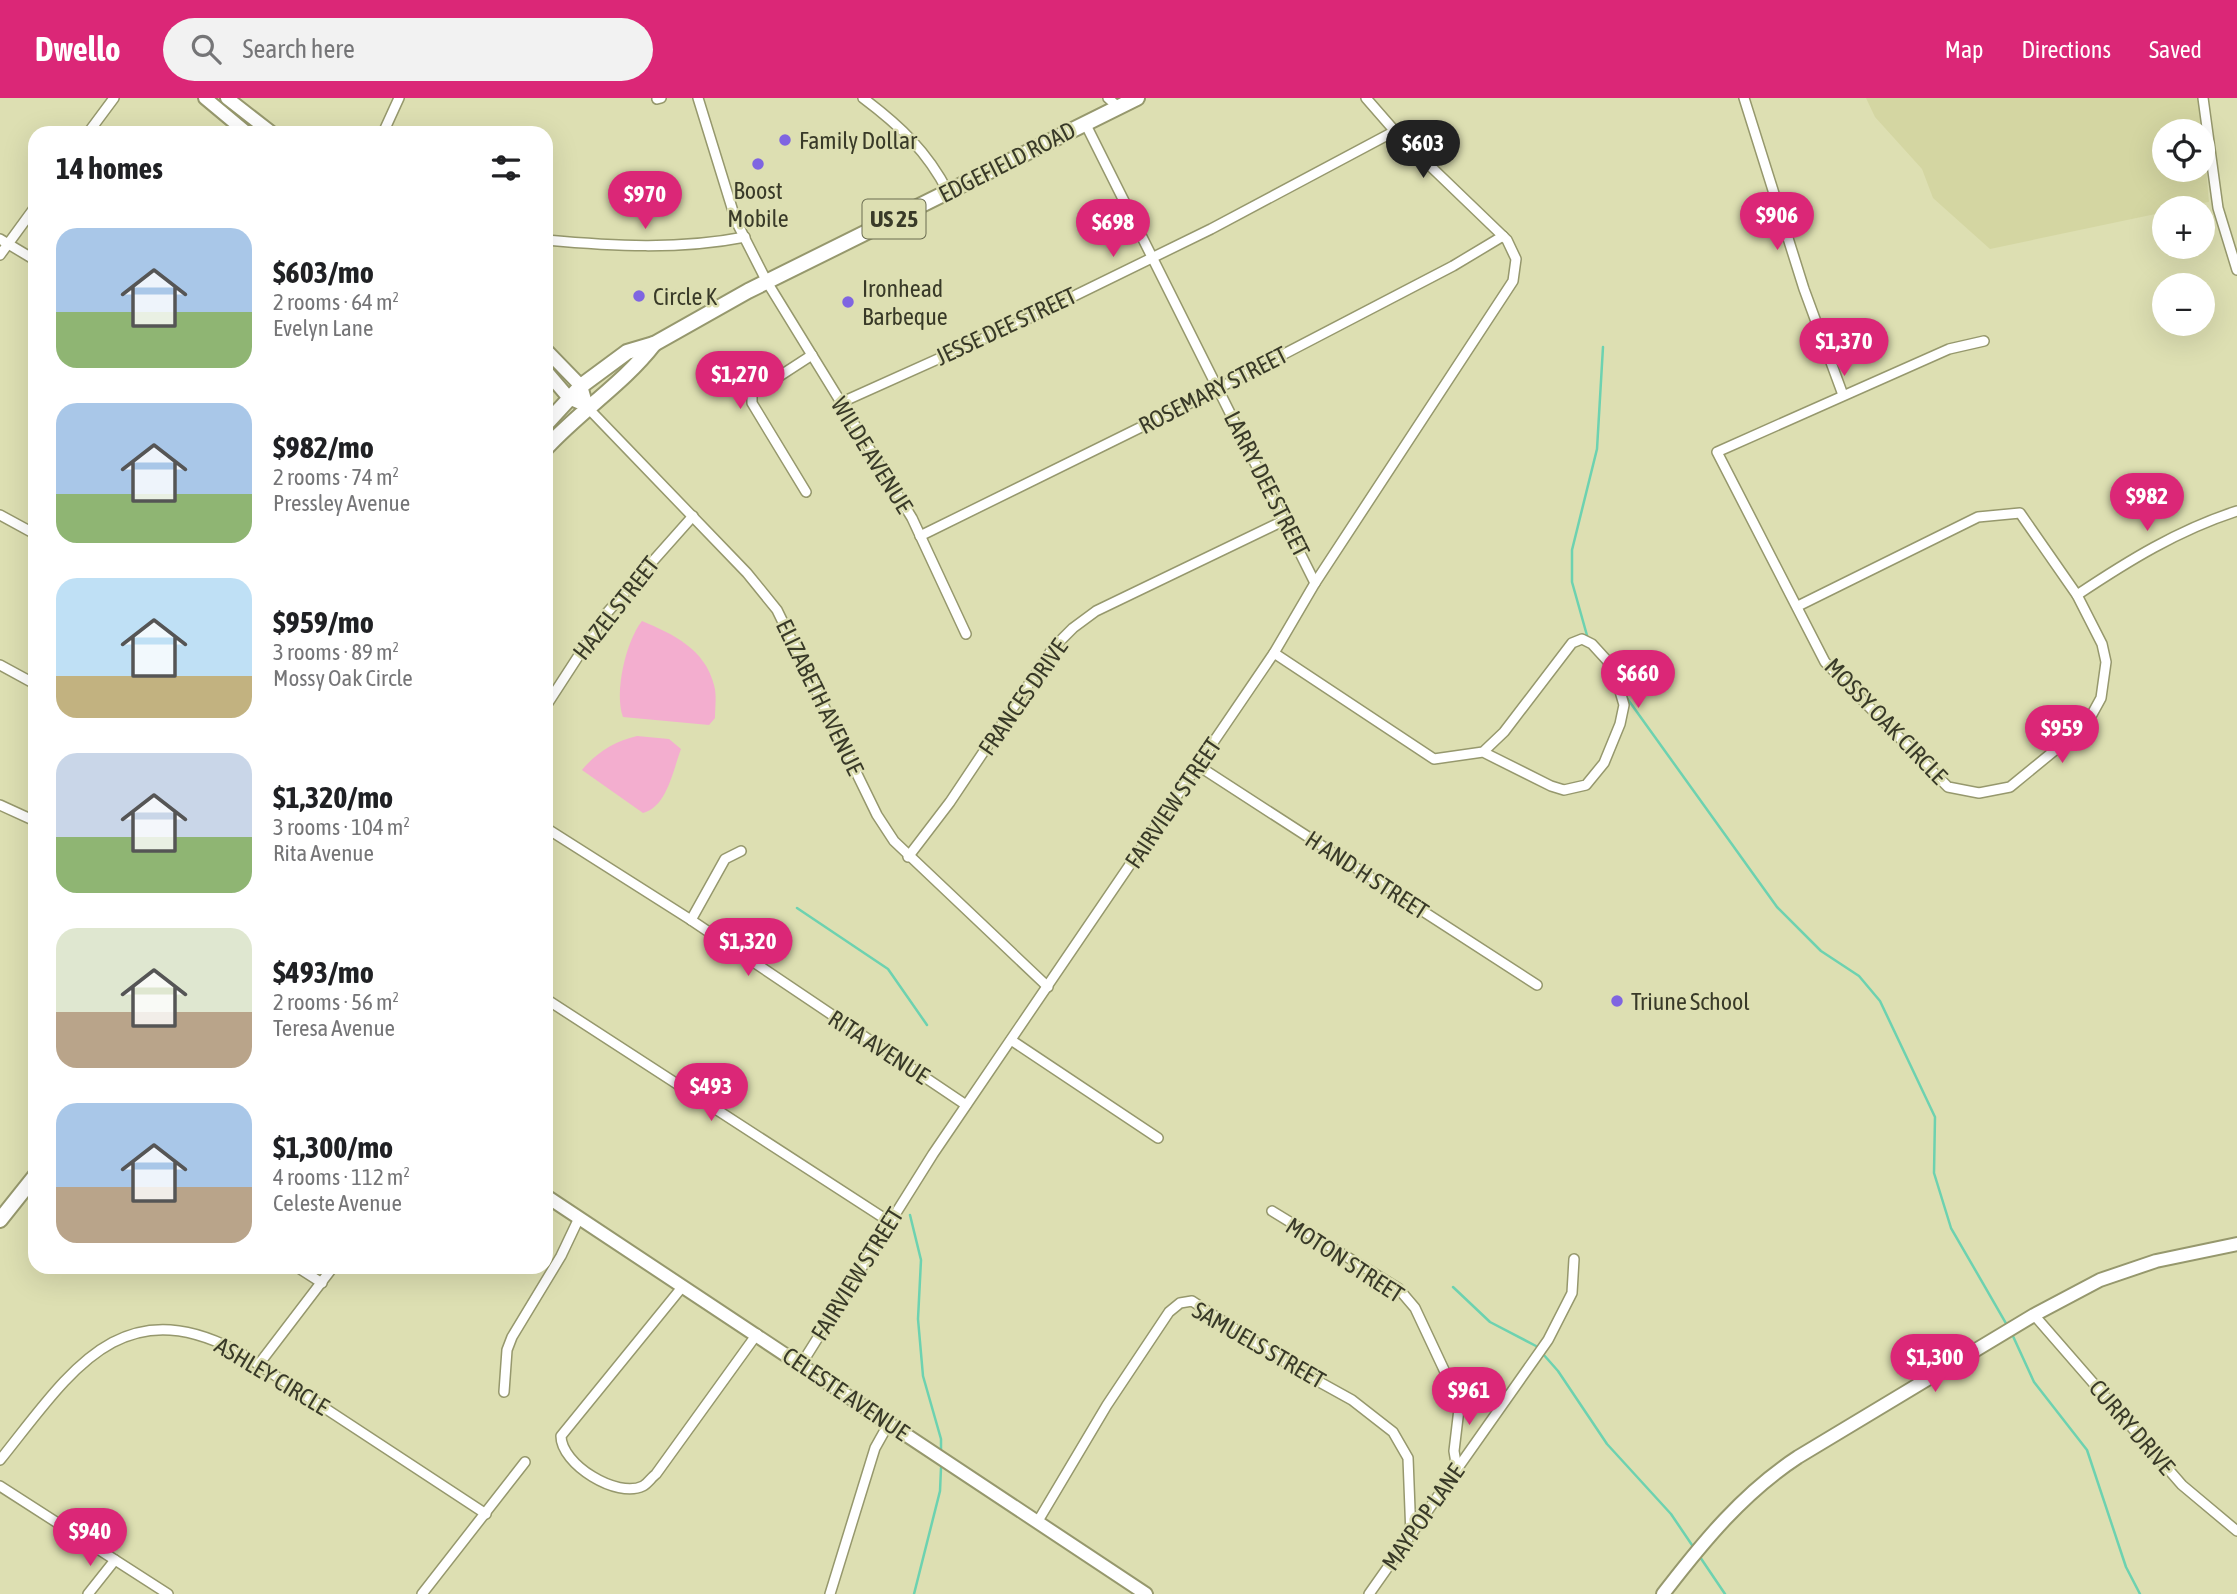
<!DOCTYPE html>
<meta charset="utf-8">
<style>
:root{--surface:#fff;--page:#f2f2f2;--text:#202124;--muted:#757577;--accent:#db2777}
body{margin:0;font-family:"Asap Condensed",sans-serif;background:var(--page);color:var(--text);height:100vh;display:flex;flex-direction:column;font-size:26px;white-space:nowrap}
*{box-sizing:border-box;margin:0}
p{font-size:23px;color:var(--muted)}
.icon{flex:none;width:38px;height:38px;fill:none;stroke:currentColor;stroke-width:2;stroke-linecap:round;stroke-linejoin:round}
.map{position:relative;flex:1;overflow:hidden}
.panel{position:absolute;left:28px;top:28px;width:525px;height:1148px;display:flex;flex-direction:column;background:var(--surface);border-radius:21px;box-shadow:0 7px 28px #0002}
.panel>*{flex:none}
.buttons{position:absolute;left:2152px;top:21px;display:grid;gap:14px}
.buttons a{display:grid;place-items:center;width:63px;height:63px;border-radius:50%;background:var(--surface);box-shadow:0 7px 28px #0002;font-size:35px}
.price{position:absolute;translate:-50% -60px;padding:0 16px;border-radius:24px;background:var(--accent);color:#fff;font-size:23px;line-height:46px;filter:drop-shadow(0 2px 4px #0008)}
.price::after{content:'';position:absolute;left:50%;top:42px;width:21px;height:16px;margin-left:-10px;background:inherit;clip-path:polygon(0 0,100% 0,50% 100%)}
.price.selected{background:#222;color:#fff}
ul{padding:0;list-style:none}
li{display:flex;align-items:center;gap:21px;height:175px;padding:0 28px}
li span{display:grid;place-items:center;flex:none;width:196px;height:140px;border-radius:21px;color:#555}
li>.icon{margin-inline-start:auto}
span .icon{width:84px;height:84px;fill:#fffc;stroke-width:1}
li b{font-size:30px}
h2{display:flex;justify-content:space-between;align-items:center;height:84px;padding:0 28px;font-size:30px}
header{display:flex;align-items:center;gap:42px;box-sizing:border-box;height:98px;padding:0 35px;background:var(--accent);color:#fff}
header strong{font-size:33px}
nav{display:flex;gap:38px;margin-inline-start:auto;font-size:24px}
.search{width:490px;height:63px;background:var(--page);display:flex;align-items:center;gap:18px;box-sizing:border-box;padding:0 24px;border-radius:38px;color:var(--muted);font-size:26px}
.map>svg:first-child{display:block}
</style>
<header>
<strong>Dwello</strong>
<div class="search"><svg class="icon" aria-label="search" viewBox="0 0 24 24"><circle cx="10" cy="10" r="6"/><path d="M15 15l6 6"/></svg>Search here</div>
<nav><a>Map</a><a>Directions</a><a>Saved</a></nav>
</header>
<div class="map">
<svg width="2237" height="1496" viewBox="0 0 2237 1496">
<rect width="100%" height="100%" fill="#dddfb2"/>
<!-- built -->
<path fill="#d4d6a2" d="M1866,0H2198L2203,33H2165V72H2203V37L2209,104L2165,110V114L1990,151L1933,100L1922,71L1875,19Z"/>
<!-- green -->
<g fill="#f3aecf">
<path d="M642,523C673,536 705,551 714,587C717,597 715,610 715,620L709,627L623,619C614,594 626,543 642,523Z"/>
<path d="M637,638L669,641L681,651C673,672 667,709 643,715L582,672C597,654 615,643 637,638Z"/>
</g>
<g fill="none" stroke-linecap="round" stroke-linejoin="round">
<!-- stream -->
<g stroke="#6dd2b0" stroke-width="2.5">
<path d="M1588,541L1572,484V452L1597,351L1603,249"/>
<path d="M1601,561L1612,579"/>
<path d="M1624,596L1777,809L1821,853L1859,878L1880,903L1935,1019L1934,1075L1951,1130L2007,1227"/>
<path d="M797,810L888,871L927,927"/>
<path d="M910,1117L921,1162L918,1221L923,1278L941,1341V1351"/>
<path d="M1453,1189L1490,1224L1536,1248L1558,1273L1607,1346L1671,1416L1694,1450"/>
<path d="M2012,1236L2034,1284L2087,1352L2126,1469L2140,1496"/>
<path d="M1700,1459L1725,1496"/>
<path d="M914,1496L940,1393L941,1370"/>
</g>
<defs>
<g id="street">
<path d="M698,0L736,123L767,184L912,420L966,536"/>
<path d="M863,0C899,27 927,53 948,94"/>
<path d="M1108,0L1118,9"/>
<path d="M1744,0L1804,191L1843,297"/>
<path d="M2203,0L2218,110L2237,172"/>
<path d="M657,1L661,0"/>
<path d="M1085,25L1315,485"/>
<path d="M88,35L114,0"/>
<path d="M383,35L399,0"/>
<path d="M0,141L35,162"/>
<path d="M546,142C612,148 679,152 745,139"/>
<path d="M0,157L35,109"/>
<path d="M840,305L1027,221L1211,131L1395,33"/>
<path d="M587,309L747,475L777,512L877,717L894,743L1048,889"/>
<path d="M806,394L752,305V296L812,257"/>
<path d="M0,417L35,436"/>
<path d="M920,438L1190,305L1453,168L1503,138"/>
<path d="M2077,497C2128,463 2178,432 2237,413"/>
<path d="M1798,508L1978,419L2020,415L2077,497L2102,546L2106,564L2101,600L2090,620L2071,639L2010,689L1979,695L1948,689L1825,564L1717,354L1949,251L1984,243"/>
<path d="M1274,555L1434,661L1483,654L1551,688L1564,692L1586,687L1604,665L1620,626L1624,607L1613,569L1592,546L1582,541L1572,545L1504,634L1483,654"/>
<path d="M0,567L35,586"/>
<path d="M546,608L605,517L693,418"/>
<path d="M1197,667L1537,887"/>
<path d="M0,707L35,723"/>
<path d="M546,730L691,822L966,1007"/>
<path d="M908,759L950,704L1053,550L1073,530L1096,513L1285,422"/>
<path d="M691,822L725,761L741,753"/>
<path d="M546,901L890,1124"/>
<path d="M1011,942L1158,1040"/>
<path d="M1272,1113L1398,1190L1415,1210L1453,1291L1459,1311L1454,1353L1457,1371"/>
<path d="M297,1169L322,1185"/>
<path d="M683,1188L561,1338C561,1366 617,1401 643,1388C647,1386 652,1379 656,1376L757,1236"/>
<path d="M2034,1217L2182,1387L2237,1433"/>
<path d="M802,1265L933,1056L1274,555L1315,485L1513,183L1516,161L1507,142L1400,39L1366,0"/>
<path d="M259,1266L333,1169"/>
<path d="M504,1294L507,1252L512,1239L561,1158L579,1120"/>
<path d="M0,1362C70,1275 121,1187 244,1257L486,1416"/>
<path d="M0,1388L168,1496"/>
<path d="M1038,1423L1107,1307L1169,1214L1180,1205L1192,1203L1296,1271L1352,1302L1393,1334L1408,1360L1411,1438"/>
<path d="M88,1496L115,1462"/>
<path d="M422,1496L525,1364"/>
<path d="M830,1496L875,1350L889,1325"/>
<path d="M1369,1496L1548,1242L1572,1195L1574,1161"/>
</g>
<g id="secondary">
<path d="M205,0L247,35"/>
<path d="M227,0L272,35"/>
<path d="M546,252L581,288L587,309"/>
<path d="M546,273L569,300L578,304"/>
<path d="M546,1098L1146,1496"/>
<path d="M1663,1496C1703,1444 1743,1395 1798,1359L2034,1217L2100,1182L2156,1163L2237,1146"/>
</g>
<g id="primary">
<path d="M546,326L581,288L627,254L654,246L748,193L1137,0"/>
<path d="M546,350C580,313 624,285 654,246"/>
<path d="M0,1122L35,1078"/>
</g>
</defs>
<!-- street casing -->
<use href="#street" stroke="#96986d" stroke-width="12"/>
<!-- secondary casing -->
<use href="#secondary" stroke="#96986d" stroke-width="16"/>
<!-- primary casing -->
<use href="#primary" stroke="#96986d" stroke-width="18"/>
<!-- street -->
<use href="#street" stroke="#fff" stroke-width="9"/>
<!-- secondary -->
<use href="#secondary" stroke="#fff" stroke-width="12"/>
<!-- primary -->
<use href="#primary" stroke="#fff" stroke-width="14"/>
</g>
<!-- markers -->
<g fill="#7f65e1" stroke="#dddfb2" stroke-width="2.5">
<circle cx="785" cy="42" r="7"/>
<circle cx="758" cy="66" r="7"/>
<circle cx="639" cy="198" r="7"/>
<circle cx="848" cy="204" r="7"/>
<circle cx="1617" cy="903" r="7"/>
</g>
<g text-anchor="middle" dominant-baseline="central" stroke-width="5" stroke-linejoin="round" paint-order="stroke">
<!-- shield labels -->
<rect fill="#dddfb2" stroke="#6a6c51" stroke-width="2" x="862.5" y="101.5" width="63" height="39" rx="5"/>
<g font-size="23" font-weight="bold" fill="#393a28">
<text x="894" y="121">US 25</text>
</g>
<!-- poi labels -->
<g font-size="24" fill="#393a28" stroke="#dddfb2" text-anchor="start">
<text x="799" y="42">Family Dollar</text>
<text x="758" y="92" text-anchor="middle">Boost<tspan x="758" dy="28">Mobile</tspan></text>
<text x="862" y="190">Ironhead<tspan x="862" dy="28">Barbeque</tspan></text>
<text x="653" y="198">Circle K</text>
<text x="1631" y="903">Triune School</text>
</g>
<!-- street labels -->
<g font-size="24" fill="#393a28" stroke="#dddfb2">
<text transform="translate(1007 64) rotate(-27)">EDGEFIELD ROAD</text>
<text transform="translate(1006 228) rotate(-25)">JESSE DEE STREET</text>
<text transform="translate(1213 292) rotate(-27)">ROSEMARY STREET</text>
<text transform="translate(872 357) rotate(58)">WILDE AVENUE</text>
<text transform="translate(1267 386) rotate(63)">LARRY DEE STREET</text>
<text transform="translate(616 510) rotate(-52)">HAZEL STREET</text>
<text transform="translate(820 599) rotate(64)">ELIZABETH AVENUE</text>
<text transform="translate(1023 599) rotate(-55)">FRANCES DRIVE</text>
<text transform="translate(1886 623) rotate(46)">MOSSY OAK CIRCLE</text>
<text transform="translate(1173 705) rotate(-56)">FAIRVIEW STREET</text>
<text transform="translate(1367 777) rotate(33)">H AND H STREET</text>
<text transform="translate(879 949) rotate(33)">RITA AVENUE</text>
<text transform="translate(1345 1162) rotate(33)">MOTON STREET</text>
<text transform="translate(857 1176) rotate(-58)">FAIRVIEW STREET</text>
<text transform="translate(1259 1247) rotate(30)">SAMUELS STREET</text>
<text transform="translate(272 1278) rotate(31)">ASHLEY CIRCLE</text>
<text transform="translate(846 1296) rotate(34)">CELESTE AVENUE</text>
<text transform="translate(2132 1329) rotate(49)">CURRY DRIVE</text>
<text transform="translate(1423 1419) rotate(-55)">MAYPOP LANE</text>
</g>
</g>
</svg>
<div class="buttons">
<a><svg class="icon" aria-label="locate" viewBox="0 0 24 24"><circle cx="12" cy="12" r="6"/><path d="M12 2v4M12 18v4M2 12h4M18 12h4"/></svg></a>
<a>+</a>
<a>−</a>
</div>
<b class="price selected" style="left:1423px;top:82px">$603</b>
<b class="price" style="left:645px;top:133px">$970</b>
<b class="price" style="left:1777px;top:154px">$906</b>
<b class="price" style="left:1113px;top:161px">$698</b>
<b class="price" style="left:1844px;top:280px">$1,370</b>
<b class="price" style="left:740px;top:313px">$1,270</b>
<b class="price" style="left:2147px;top:435px">$982</b>
<b class="price" style="left:1638px;top:612px">$660</b>
<b class="price" style="left:2062px;top:667px">$959</b>
<b class="price" style="left:748px;top:880px">$1,320</b>
<b class="price" style="left:711px;top:1025px">$493</b>
<b class="price" style="left:1935px;top:1296px">$1,300</b>
<b class="price" style="left:1469px;top:1329px">$961</b>
<b class="price" style="left:90px;top:1470px">$940</b>
<section class="panel">
<h2>14 homes<svg class="icon" aria-label="filters" viewBox="0 0 24 24"><path d="M4 7h16M4 17h16"/><circle cx="9" cy="7" r="2"/><circle cx="15" cy="17" r="2"/></svg></h2>
<ul>
<li><span style="background:linear-gradient(#a9c7e8 60%,#8fb573 0)"><svg class="icon" aria-label="home" viewBox="0 0 24 24"><path d="M3 11l9-7 9 7M6 9v11h12V9"/></svg></span><div><b>$603/mo</b><p>2 rooms · 64 m²</p><p>Evelyn Lane</p></div></li>
<li><span style="background:linear-gradient(#a9c7e8 65%,#8fb573 0)"><svg class="icon" aria-label="home" viewBox="0 0 24 24"><path d="M3 11l9-7 9 7M6 9v11h12V9"/></svg></span><div><b>$982/mo</b><p>2 rooms · 74 m²</p><p>Pressley Avenue</p></div></li>
<li><span style="background:linear-gradient(#bfe0f5 70%,#c2b280 0)"><svg class="icon" aria-label="home" viewBox="0 0 24 24"><path d="M3 11l9-7 9 7M6 9v11h12V9"/></svg></span><div><b>$959/mo</b><p>3 rooms · 89 m²</p><p>Mossy Oak Circle</p></div></li>
<li><span style="background:linear-gradient(#c9d6e8 60%,#8fb573 0)"><svg class="icon" aria-label="home" viewBox="0 0 24 24"><path d="M3 11l9-7 9 7M6 9v11h12V9"/></svg></span><div><b>$1,320/mo</b><p>3 rooms · 104 m²</p><p>Rita Avenue</p></div></li>
<li><span style="background:linear-gradient(#dfe7d0 60%,#b9a48a 0)"><svg class="icon" aria-label="home" viewBox="0 0 24 24"><path d="M3 11l9-7 9 7M6 9v11h12V9"/></svg></span><div><b>$493/mo</b><p>2 rooms · 56 m²</p><p>Teresa Avenue</p></div></li>
<li><span style="background:linear-gradient(#a9c7e8 60%,#b9a48a 0)"><svg class="icon" aria-label="home" viewBox="0 0 24 24"><path d="M3 11l9-7 9 7M6 9v11h12V9"/></svg></span><div><b>$1,300/mo</b><p>4 rooms · 112 m²</p><p>Celeste Avenue</p></div></li>
</ul>
</section>
</div>
